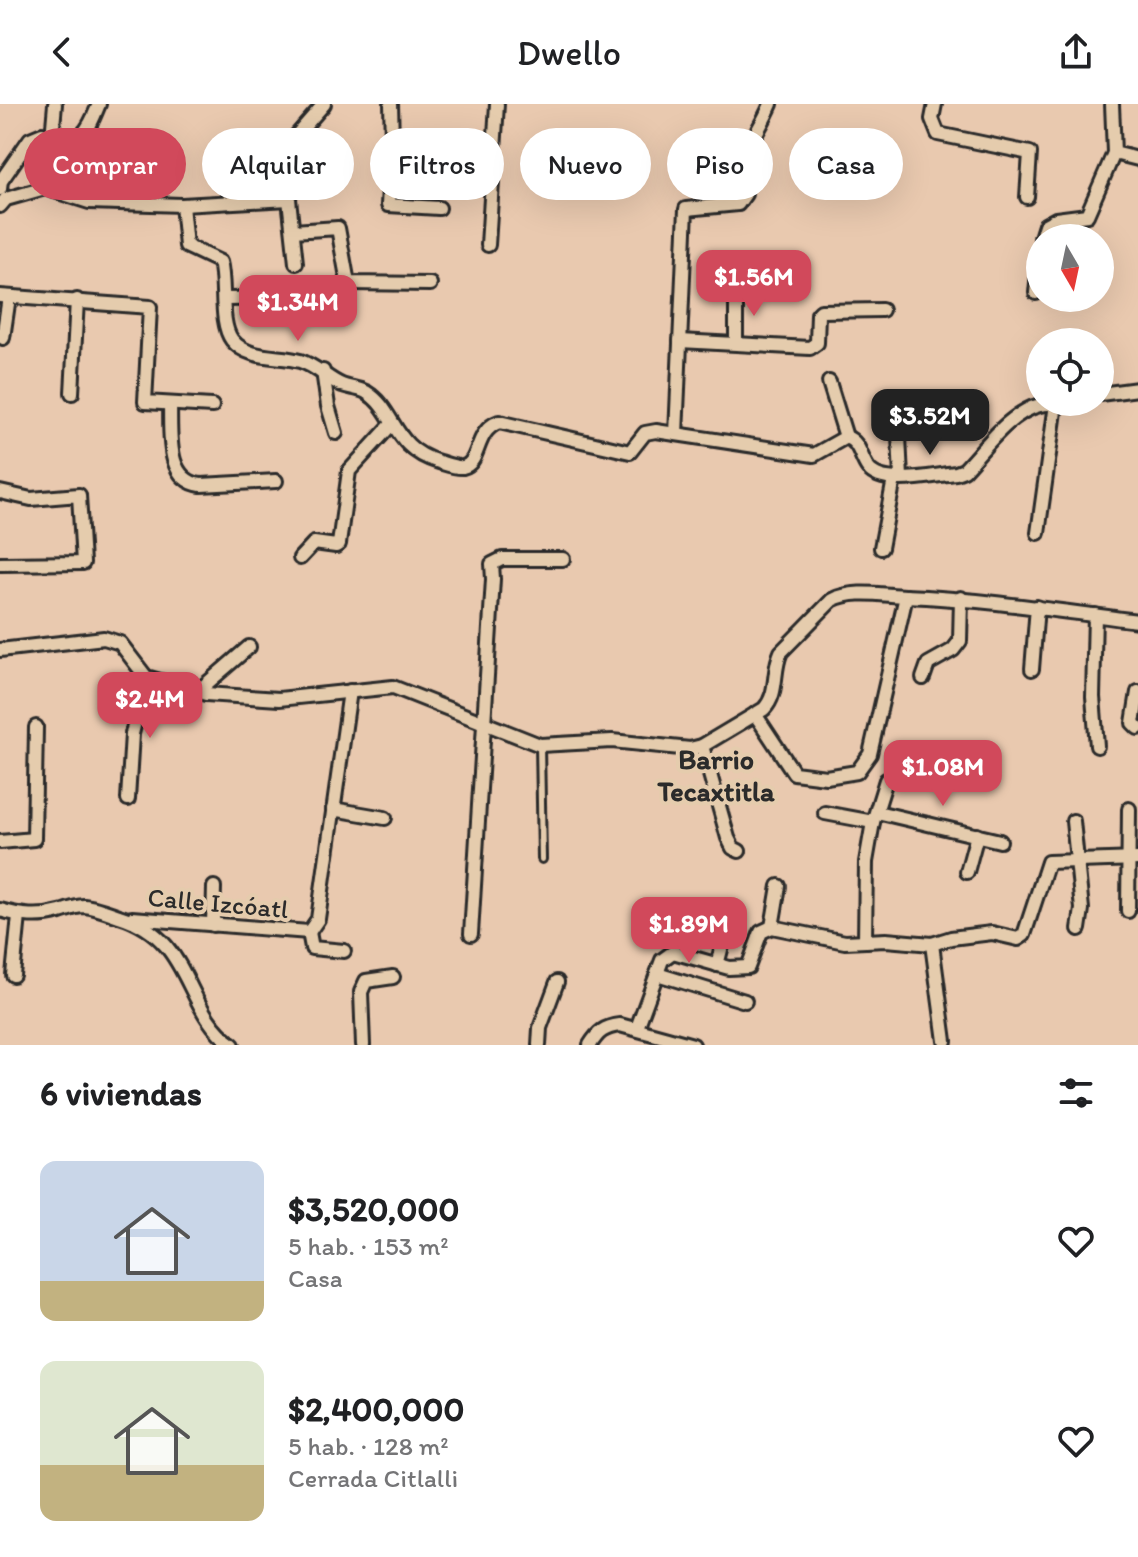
<!DOCTYPE html>
<html lang="es">
<meta charset="utf-8">
<style>
:root{--surface:#fff;--page:#f6f6f6;--text:#202124;--muted:#757577;--accent:#d1495b}
body{margin:0;font-family:Itim,sans-serif;background:var(--page);color:var(--text);height:100vh;display:flex;flex-direction:column;font-size:30px;white-space:nowrap}
*{box-sizing:border-box;margin:0}
p{font-size:26px;color:var(--muted)}
.icon{flex:none;width:44px;height:44px;fill:none;stroke:currentColor;stroke-width:2;stroke-linecap:round;stroke-linejoin:round}
.map{position:relative;height:941px;overflow:hidden}
.sheet{display:flex;flex-direction:column;background:var(--surface);flex:1}
.sheet>*{flex:none}
.banner{position:absolute;left:24px;top:24px;width:1090px;height:72px;display:flex;gap:16px}
.needle{width:52px;rotate:171deg}
.controls{position:absolute;left:1026px;top:120px;display:grid;gap:16px}
.controls a{display:grid;place-items:center;width:88px;height:88px;border-radius:50%;background:var(--surface);box-shadow:0 8px 32px #0002;font-size:40px}
.price{position:absolute;translate:-50% -68px;padding:0 18px;border-radius:16px;background:var(--accent);color:#fff;font-size:26px;line-height:52px;filter:drop-shadow(0 2px 4px #0008)}
.price::after{content:'';position:absolute;left:50%;top:48px;width:24px;height:18px;margin-left:-12px;background:inherit;clip-path:polygon(0 0,100% 0,50% 100%)}
.price.selected{background:#222;color:#fff}
ul{padding:0;list-style:none}
li{display:flex;align-items:center;gap:24px;height:200px;padding:0 40px}
li span{display:grid;place-items:center;flex:none;width:224px;height:160px;border-radius:16px;color:#555}
li>.icon{margin-inline-start:auto}
span .icon{width:96px;height:96px;fill:#fffc;stroke-width:1}
li b{font-size:34px}
h2{display:flex;justify-content:space-between;align-items:center;height:96px;padding:0 40px;font-size:34px}
.chip{padding:0 28px;border-radius:36px;background:var(--surface);box-shadow:0 8px 32px #0002;font-size:28px;line-height:72px}
.chip.selected{background:var(--accent);color:#fff}
header{display:flex;justify-content:space-between;align-items:center;height:104px;padding:0 40px;background:var(--surface);font-size:36px;font-weight:600}
.map>svg:first-child{display:block}
</style>
<header><svg class="icon" aria-label="back" viewBox="0 0 24 24"><path d="M15 5l-7 7 7 7"/></svg>Dwello<svg class="icon" aria-label="share" viewBox="0 0 24 24"><path d="M12 15V3M7 8l5-5 5 5M5 13v7h14v-7"/></svg></header>
<div class="map">
<svg width="1138" height="941" viewBox="0 0 1138 941">
<rect width="100%" height="100%" fill="#e9c9af"/>
<filter id="ink" filterUnits="userSpaceOnUse"><feTurbulence type="fractalNoise" baseFrequency=".0125" numOctaves="2"/><feDisplacementMap in="SourceGraphic" scale="16" xChannelSelector="R" yChannelSelector="G"/><feConvolveMatrix kernelMatrix="1 2 1 2 8 2 1 2 1" color-interpolation-filters="sRGB"/></filter>
<g filter="url(#ink)">
<g fill="none" stroke-linecap="round" stroke-linejoin="round">
<defs>
<path id="service" d="M540,641L542,755"/>
<g id="minor">
<path d="M391,0L392,35L388,101L439,104"/>
<path d="M935,0L932,15L938,30L1030,49L1027,93"/>
<path d="M1112,0L1114,49L1138,55"/>
<path d="M52,34L55,0"/>
<path d="M392,35L440,39"/>
<path d="M0,85L1,77L30,35L42,30C46,31 49,33 53,34C83,43 90,22 99,0"/>
<path d="M289,95L296,159"/>
<path d="M182,101L186,142L220,158C226,179 219,219 232,236C248,256 277,251 300,257C317,262 327,275 342,281C350,284 358,284 366,288C397,307 391,344 439,358C446,360 456,364 463,363C481,359 474,327 499,318L630,348L645,329L656,327L814,351L846,333C860,338 860,353 868,364C882,384 934,371 956,369L964,366C985,344 1010,308 1040,301C1055,298 1070,302 1084,298"/>
<path d="M0,102L6,95L45,84L89,98L182,101L289,95L297,31L324,0"/>
<path d="M293,127L338,124L348,179L430,180"/>
<path d="M1041,134L1045,121L1056,115L1087,111L1114,49"/>
<path d="M488,141L497,0"/>
<path d="M1036,189L1040,146"/>
<path d="M736,190V239"/>
<path d="M0,192L150,203L145,298L212,302"/>
<path d="M224,195L311,194"/>
<path d="M3,234L9,193"/>
<path d="M680,237L810,244L817,239L818,210L821,207L882,206"/>
<path d="M323,267L328,302L336,329"/>
<path d="M829,278L846,333"/>
<path d="M72,289L77,196"/>
<path d="M1100,290L1138,285"/>
<path d="M170,301C171,329 165,376 201,381L276,377"/>
<path d="M898,311L901,374"/>
<path d="M676,330L686,105L738,100L745,90C739,44 755,38 771,0"/>
<path d="M0,388L31,395L79,391L83,459L0,460"/>
<path d="M1038,429L1056,300"/>
<path d="M881,444L894,375"/>
<path d="M300,454L314,439L336,442L339,440L349,367L391,321"/>
<path d="M1095,511L1093,593L1097,642"/>
<path d="M0,546L104,534L120,539L146,573L206,590L279,595L393,583L540,641L612,637L690,645L702,642L764,605C779,589 772,567 781,548L832,496C854,485 881,491 905,492C983,495 1060,507 1138,517"/>
<path d="M1032,565L1037,503"/>
<path d="M923,574L928,560L953,546L960,537L961,494"/>
<path d="M197,588L249,543"/>
<path d="M1138,588L1133,619L1138,624"/>
<path d="M755,610L794,669L826,673L857,668L870,650L906,492"/>
<path d="M702,642L728,734L733,744L739,747"/>
<path d="M128,695L132,630L146,573"/>
<path d="M333,705L385,714"/>
<path d="M877,708L1000,737"/>
<path d="M825,709L873,718"/>
<path d="M1073,717L1082,805L1079,825"/>
<path d="M0,738L34,735L36,623"/>
<path d="M967,768L977,731"/>
<path d="M0,806C21,812 39,814 60,808C68,806 76,802 84,802C95,803 108,808 119,812C194,835 182,905 233,941"/>
<path d="M1128,807L1129,705"/>
<path d="M132,814L309,828"/>
<path d="M213,821L214,783"/>
<path d="M772,823L779,782"/>
<path d="M309,828L318,815L350,587"/>
<path d="M309,828L312,844L344,847"/>
<path d="M471,830L493,475L492,460L502,455H563"/>
<path d="M865,837L866,758L873,718L886,676"/>
<path d="M932,840L945,937"/>
<path d="M717,861L730,811"/>
<path d="M657,870L745,897"/>
<path d="M13,871L19,812"/>
<path d="M637,924L662,856L673,848L729,864L748,863L761,828L772,823L845,838L886,836L932,840L951,834L992,829L1018,835L1024,831L1048,758L1138,755"/>
<path d="M363,941L361,888L366,877L393,873"/>
<path d="M539,941L540,924L557,878"/>
<path d="M590,941C598,928 604,923 620,921L693,941"/>
</g>
</defs>
<!-- service casing -->
<use href="#service" stroke="#2b2b2b" stroke-width="12"/>
<!-- minor casing -->
<use href="#minor" stroke="#2b2b2b" stroke-width="18"/>
<!-- service -->
<use href="#service" stroke="#e5ccad" stroke-width="6"/>
<!-- minor -->
<use href="#minor" stroke="#e5ccad" stroke-width="12"/>
</g>
</g>
<g text-anchor="middle" dominant-baseline="central" stroke-width="8" stroke-linejoin="round" paint-order="stroke">
<!-- street labels -->
<g font-size="26" fill="#2b2b2b" stroke="#e5ccad">
<text transform="translate(218 799) rotate(5)">Calle Izcóatl</text>
</g>
<!-- neighbourhood labels -->
<g font-size="28" font-weight="bold" fill="#2b2b2b" stroke="#e5ccad">
<text x="716" y="655">Barrio<tspan x="716" dy="32">Tecaxtitla</tspan></text>
</g>
</g>
</svg>
<div class="controls">
<a><svg class="needle" viewBox="-14 -14 28 28"><path d="M0-13l5 13h-10z" fill="#e53935"/><path d="M0 13l5-13h-10z" fill="#757577"/></svg></a>
<a><svg class="icon" aria-label="locate" viewBox="0 0 24 24"><circle cx="12" cy="12" r="6"/><path d="M12 2v4M12 18v4M2 12h4M18 12h4"/></svg></a>
</div>
<b class="price" style="left:754px;top:214px">$1.56M</b>
<b class="price" style="left:298px;top:239px">$1.34M</b>
<b class="price selected" style="left:930px;top:353px">$3.52M</b>
<b class="price" style="left:150px;top:636px">$2.4M</b>
<b class="price" style="left:943px;top:704px">$1.08M</b>
<b class="price" style="left:689px;top:861px">$1.89M</b>
<div class="banner">
<a class="chip selected">Comprar</a>
<a class="chip">Alquilar</a>
<a class="chip">Filtros</a>
<a class="chip">Nuevo</a>
<a class="chip">Piso</a>
<a class="chip">Casa</a>
</div>
</div>
<section class="sheet">
<h2>6 viviendas<svg class="icon" aria-label="filters" viewBox="0 0 24 24"><path d="M4 7h16M4 17h16"/><circle cx="9" cy="7" r="2"/><circle cx="15" cy="17" r="2"/></svg></h2>
<ul>
<li><span style="background:linear-gradient(#c9d6e8 75%,#c2b280 0)"><svg class="icon" aria-label="home" viewBox="0 0 24 24"><path d="M3 11l9-7 9 7M6 9v11h12V9"/></svg></span><div><b>$3,520,000</b><p>5 hab. · 153 m²</p><p>Casa</p></div><svg class="icon" aria-label="heart" viewBox="0 0 24 24"><path d="M12 20l-8-8c-3-5 5-10 8-4 3-6 11-1 8 4z"/></svg></li>
<li><span style="background:linear-gradient(#dfe7d0 65%,#c2b280 0)"><svg class="icon" aria-label="home" viewBox="0 0 24 24"><path d="M3 11l9-7 9 7M6 9v11h12V9"/></svg></span><div><b>$2,400,000</b><p>5 hab. · 128 m²</p><p>Cerrada Citlalli</p></div><svg class="icon" aria-label="heart" viewBox="0 0 24 24"><path d="M12 20l-8-8c-3-5 5-10 8-4 3-6 11-1 8 4z"/></svg></li>
</ul>
</section>
